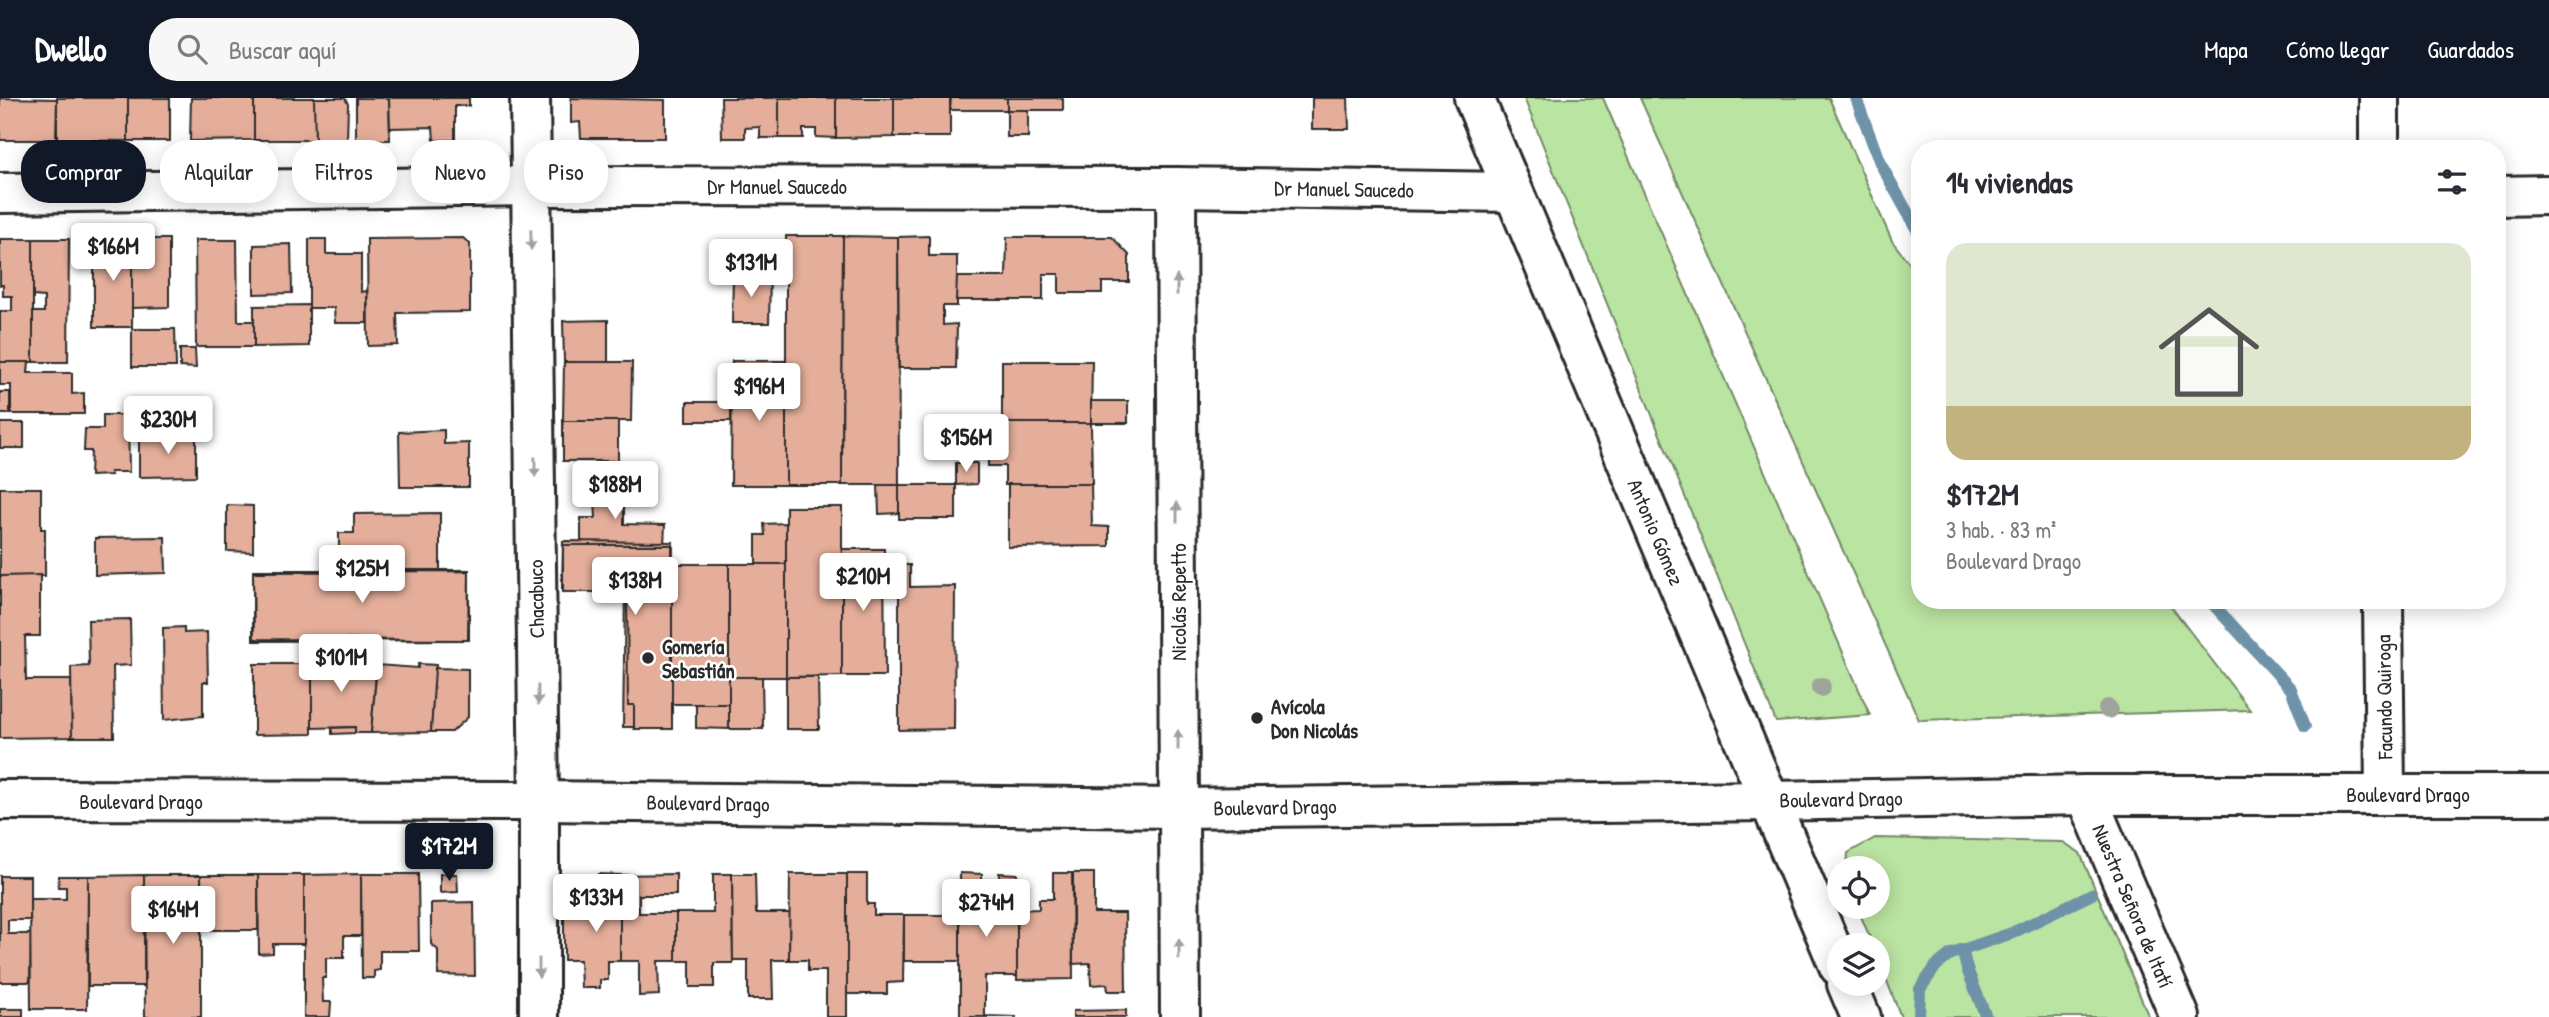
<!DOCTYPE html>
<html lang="es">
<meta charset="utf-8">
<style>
:root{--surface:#fff;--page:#f7f7f7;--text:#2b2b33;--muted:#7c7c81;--accent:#111827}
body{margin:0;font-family:"Patrick Hand",sans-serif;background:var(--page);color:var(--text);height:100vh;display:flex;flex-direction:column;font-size:26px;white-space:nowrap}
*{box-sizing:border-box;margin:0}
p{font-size:23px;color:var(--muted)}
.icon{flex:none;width:38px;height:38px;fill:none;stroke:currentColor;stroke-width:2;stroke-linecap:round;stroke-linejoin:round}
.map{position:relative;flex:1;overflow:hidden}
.sheet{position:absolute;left:1911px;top:42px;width:595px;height:469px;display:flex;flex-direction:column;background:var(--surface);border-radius:28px;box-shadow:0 4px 18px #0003}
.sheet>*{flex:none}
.guide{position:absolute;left:21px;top:42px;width:665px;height:63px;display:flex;gap:14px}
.buttons{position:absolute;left:1827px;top:758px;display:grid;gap:14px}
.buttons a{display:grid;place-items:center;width:63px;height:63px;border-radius:50%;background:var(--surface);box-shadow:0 4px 18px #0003;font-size:35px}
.price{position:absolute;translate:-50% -60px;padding:0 16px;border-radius:7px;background:#fff;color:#222;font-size:23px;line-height:46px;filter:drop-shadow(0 2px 4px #0008)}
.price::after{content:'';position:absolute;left:50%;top:42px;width:21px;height:16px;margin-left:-10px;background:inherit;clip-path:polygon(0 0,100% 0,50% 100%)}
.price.on{background:var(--accent);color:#fff}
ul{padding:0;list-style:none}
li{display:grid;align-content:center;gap:14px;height:371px;padding:0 35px}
li span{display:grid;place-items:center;height:217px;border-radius:21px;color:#555}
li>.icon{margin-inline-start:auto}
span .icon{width:126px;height:126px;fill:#fffc;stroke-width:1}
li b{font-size:30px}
h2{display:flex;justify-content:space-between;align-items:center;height:84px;padding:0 35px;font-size:30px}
.pill{padding:0 24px;border-radius:28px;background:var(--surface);box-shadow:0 4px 18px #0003;font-size:24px;line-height:63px}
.pill.on{background:var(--accent);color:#fff}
header{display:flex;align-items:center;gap:42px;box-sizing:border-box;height:98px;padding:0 35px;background:var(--accent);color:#fff}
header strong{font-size:33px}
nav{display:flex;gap:38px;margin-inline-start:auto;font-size:24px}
.search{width:490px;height:63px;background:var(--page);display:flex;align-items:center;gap:18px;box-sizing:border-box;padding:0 24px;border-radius:28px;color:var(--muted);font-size:26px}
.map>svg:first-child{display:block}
</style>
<header>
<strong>Dwello</strong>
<div class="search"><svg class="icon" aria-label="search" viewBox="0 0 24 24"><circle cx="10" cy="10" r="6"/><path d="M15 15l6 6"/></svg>Buscar aquí</div>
<nav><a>Mapa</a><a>Cómo llegar</a><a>Guardados</a></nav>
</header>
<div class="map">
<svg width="2549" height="919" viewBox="0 0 2549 919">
<rect width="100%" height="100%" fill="#fff"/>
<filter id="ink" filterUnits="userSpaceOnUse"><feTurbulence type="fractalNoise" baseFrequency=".0143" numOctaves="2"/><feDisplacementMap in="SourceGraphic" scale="14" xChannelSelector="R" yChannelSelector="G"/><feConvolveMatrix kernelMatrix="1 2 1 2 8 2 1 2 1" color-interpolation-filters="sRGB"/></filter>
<g filter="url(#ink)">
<!-- green -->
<g fill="#bae4a1" stroke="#728866" stroke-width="2">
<path d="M1524,0H1603L1870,617L1776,624Z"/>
<path d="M1640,0H1829L1892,143L1920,179V502H2166L2250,612L1919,622Z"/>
<path d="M1875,740L2063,744L2080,755L2149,919H1901L1878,860V847H1873L1857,809L1878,808V770H1847L1848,755Z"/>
</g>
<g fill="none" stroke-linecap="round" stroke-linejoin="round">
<!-- stream -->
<g stroke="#6e92a8" stroke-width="12">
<path d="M1856,0L1880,65L1920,137"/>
<path d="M2209,502L2291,591L2305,628"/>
<path d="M1962,851L1967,871L1986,919"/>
<path d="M1919,919L1920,891L1936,868L1951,856L2012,835L2092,796"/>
</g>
</g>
<!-- building -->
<g fill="#e4ae9a" stroke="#2b2b2b" stroke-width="2">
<path d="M0,0L57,1L56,42H0Z"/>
<path d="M57,0H128V43L57,42Z"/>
<rect x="128" y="0" width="42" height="43"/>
<path d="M191,0H254V42L190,43Z"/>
<rect x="254" y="0" width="61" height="42"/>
<path d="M314,0H345L348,6L347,43L315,42Z"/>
<path d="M356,0H389L390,42H356Z"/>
<path d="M389,0H469V8H455V42H434L433,29L390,30Z"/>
<path d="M571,0L665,2V40H581L580,24L571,25Z"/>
<path d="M721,0H779V40H760V29L745,30V40H722Z"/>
<path d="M779,0H836V40L816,39V31H803V40H779Z"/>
<path d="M836,0H894V39L836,40Z"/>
<rect x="894" y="0" width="56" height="39"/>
<path d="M951,0H1007V12H950Z"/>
<rect x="1007" y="0" width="56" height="12"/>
<path d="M1312,0H1348L1349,31H1312Z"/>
<rect x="1007" y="12" width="21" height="27"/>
<path d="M786,138H843L842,387H786Z"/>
<path d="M843,138L898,139L899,387H842Z"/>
<path d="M929,138V158H957V208H943V227L957,226L956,270H899L898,139Z"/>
<path d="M1007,139H1112L1129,157V184H1102V195H1059V176H1043V202H956L957,179H1006Z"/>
<path d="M132,140V229H94V141Z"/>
<path d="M463,140L470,146V214L397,215L398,247L368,248L367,141Z"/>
<path d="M0,141H33V264H0V213H12V198H3V187H0Z"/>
<path d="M33,141H69L68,264H33V214H44V199L33,198Z"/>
<path d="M132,141H169V209L132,210Z"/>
<path d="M309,141H326V156H361V194L367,193V225H335L334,210H309Z"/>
<path d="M195,142H237L238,223H254V249H196Z"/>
<path d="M291,146L292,195L254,196V147Z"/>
<path d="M733,177H770L769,225H732Z"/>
<path d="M309,207V248L254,249V208Z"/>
<path d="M608,222V264H564L563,223Z"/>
<path d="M132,231H175L176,269H132Z"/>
<path d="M180,251H195L196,270L180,269Z"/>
<path d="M732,263H786V387H731Z"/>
<path d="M1002,263H1092L1091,325H1002Z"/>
<path d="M0,264H29L28,275H72V296L84,295V316H11V287H0Z"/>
<path d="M564,264H632L631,323H563Z"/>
<rect x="0" y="294" width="10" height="22"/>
<rect x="1091" y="303" width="37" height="22"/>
<rect x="687" y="304" width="44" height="19"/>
<path d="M103,317H128L129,374H110L111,377L90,378L91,353H84L85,331H103Z"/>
<rect x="563" y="323" width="55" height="40"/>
<rect x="0" y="325" width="24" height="25"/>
<path d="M988,325H1091L1092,386L1005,387V368H988Z"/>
<path d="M444,332V346L469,345V389H400L399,334Z"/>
<path d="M196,336V378L139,379V337Z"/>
<path d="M956,365H977V386L956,387Z"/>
<path d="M585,386H624V426L665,427L664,447H581V420H596L595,402L585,401Z"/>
<path d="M1008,386H1091L1092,428L1109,429V448L1008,449Z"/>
<path d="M878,387H899V415L879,416Z"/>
<rect x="899" y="387" width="57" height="34"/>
<path d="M0,390H41V431H45V478H0Z"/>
<path d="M227,407L253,408V454L227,453Z"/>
<path d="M786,409H842V578L786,579Z"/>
<path d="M440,415V473H339V435H354V416Z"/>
<path d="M786,425V466H756V437H765L764,426Z"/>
<path d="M165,439L166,475L95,477V440Z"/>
<path d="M563,443L673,444L671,629H623L625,491L562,490Z"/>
<path d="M563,447H672V631H634V607H628L627,494H563Z"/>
<path d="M842,451H884L885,578H842Z"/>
<rect x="672" y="466" width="57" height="140"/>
<rect x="729" y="466" width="57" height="113"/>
<path d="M899,467H910V489L955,488L954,631L899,632Z"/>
<path d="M253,472H469V542L253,543Z"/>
<path d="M469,473L468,542L254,541L253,474Z"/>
<path d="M40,477V538H25L26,582H71L72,639L0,640V478Z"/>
<path d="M130,521L131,567L113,568L114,639H72L71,569L89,568L88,522Z"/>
<path d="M184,529V535L207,534L208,584H203V618L164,622L163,530Z"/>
<path d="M335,554V562L356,561L357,576H376L371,635H355V629L312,630V555Z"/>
<path d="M254,566H312V636L254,637Z"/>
<path d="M418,566L436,567L431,634L371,635L377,567L418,570Z"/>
<path d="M435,570L468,571V619L452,634H431Z"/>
<path d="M729,579H762L763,631H729Z"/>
<path d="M786,579H818L819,631H786Z"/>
<path d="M696,606H729V631L696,630Z"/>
<path d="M355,629V635L332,636V630Z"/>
<path d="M960,775L982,776V788H989V808H981L982,816L1000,815L999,775L1017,776V878H985V918L1017,919H960Z"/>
<path d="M1053,775H1072L1073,881L1017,882V812L1039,811V801H1053Z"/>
<path d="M1073,775H1094V815H1125L1126,893H1108L1107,886L1091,887L1090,865L1073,866Z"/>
<path d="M361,776H418L419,853H380V872L374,873V880H362Z"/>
<path d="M361,776V838H344V860H326V880H322L323,904H331L330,919H304V777Z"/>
<path d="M440,776H457L458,794L440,795Z"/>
<path d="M598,776L620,777V863H608V882H600V890H581L580,862H564V816L599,814Z"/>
<path d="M676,776V797H639V815H676V863H658L659,897L639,898V863H620V777Z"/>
<path d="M713,776H732L733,865H714V889H690V863H676V815H713Z"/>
<path d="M732,776H755L756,815H790L789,862H772L773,901H748V862H733Z"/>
<path d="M790,776H847V919H826V873H808V862H789Z"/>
<path d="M847,776H867V806H874V817H904L903,884L887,885V896H847Z"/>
<path d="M144,777V888H88V778Z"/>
<path d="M144,777H201V919H145Z"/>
<path d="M201,777H258V832H202Z"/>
<path d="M258,777H304V846H273V855L259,856Z"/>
<path d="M0,778H30V822H8V836H31L30,884H0Z"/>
<path d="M59,778H88L87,911H31L30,801H66V789H58Z"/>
<path d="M474,804L475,878L438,877V852L431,846V805Z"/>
<rect x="904" y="817" width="56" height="46"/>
<rect x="0" y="911" width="23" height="8"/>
<path d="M1126,912V919H1073V913Z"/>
</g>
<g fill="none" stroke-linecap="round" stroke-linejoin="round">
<defs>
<g id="minor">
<path d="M530,0L539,703V919"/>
<path d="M1474,0L1839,868"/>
<path d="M2379,0V51"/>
<path d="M1176,89L1180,919"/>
<path d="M0,95L531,88L1176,89L1512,94"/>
<path d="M2497,98L2549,97"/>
<path d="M2383,502L2385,696"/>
<path d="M2086,697L2180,919"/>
<path d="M1847,886L1861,919"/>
</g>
<path id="secondary" d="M0,702L539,703L1178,710L1769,703L2086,697H2549"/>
</defs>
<!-- minor casing -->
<use href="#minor" stroke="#2b2b2b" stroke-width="44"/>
<!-- secondary casing -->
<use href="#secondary" stroke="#2b2b2b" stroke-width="44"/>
<!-- minor -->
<use href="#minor" stroke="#fff" stroke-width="38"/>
<!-- secondary -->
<use href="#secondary" stroke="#fff" stroke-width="38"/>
</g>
<!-- trees -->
<g fill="#9ea49a">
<circle cx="1821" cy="589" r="10"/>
<circle cx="2108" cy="611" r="10"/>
</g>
<!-- one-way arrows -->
<defs><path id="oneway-solid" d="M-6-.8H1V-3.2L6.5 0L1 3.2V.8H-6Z" transform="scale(1.75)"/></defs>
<g fill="#a0a0a0">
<use href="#oneway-solid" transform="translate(531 142) rotate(89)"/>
<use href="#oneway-solid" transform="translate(1177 187) rotate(-90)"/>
<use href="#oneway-solid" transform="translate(535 369) rotate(89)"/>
<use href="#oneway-solid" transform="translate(1177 414) rotate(-90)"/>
<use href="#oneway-solid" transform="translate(538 597) rotate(89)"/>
<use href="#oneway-solid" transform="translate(1178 642) rotate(-90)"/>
<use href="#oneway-solid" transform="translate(1179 851) rotate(-90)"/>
<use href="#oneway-solid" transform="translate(539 870) rotate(90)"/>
</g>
</g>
<!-- markers -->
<g fill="#2b2b2b" stroke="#fff" stroke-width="2.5">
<circle cx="648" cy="560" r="7"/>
<circle cx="1257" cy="620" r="7"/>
</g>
<g text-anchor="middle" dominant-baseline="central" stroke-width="5" stroke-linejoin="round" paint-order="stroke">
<!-- street labels -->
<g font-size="21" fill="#2b2b2b" stroke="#fff">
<text x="777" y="88">Dr Manuel Saucedo</text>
<text transform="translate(1344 91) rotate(1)">Dr Manuel Saucedo</text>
<text transform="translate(1656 434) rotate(67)">Antonio Gómez</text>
<text transform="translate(536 501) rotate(-91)">Chacabuco</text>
<text transform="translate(1178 504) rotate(-90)">Nicolás Repetto</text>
<text transform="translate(2384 599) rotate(-91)">Facundo Quiroga</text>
<text x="2408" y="696">Boulevard Drago</text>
<text transform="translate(1841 701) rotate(-1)">Boulevard Drago</text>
<text x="141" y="703">Boulevard Drago</text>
<text transform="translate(708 705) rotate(1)">Boulevard Drago</text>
<text transform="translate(1275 709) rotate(-1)">Boulevard Drago</text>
<text transform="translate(2133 808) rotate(67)">Nuestra Señora de Itatí</text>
</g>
<!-- poi labels -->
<g font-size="21" font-weight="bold" fill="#2b2b2b" stroke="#fff" text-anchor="start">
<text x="662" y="548">Gomería<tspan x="662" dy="24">Sebastián</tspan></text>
<text x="1271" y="608">Avícola<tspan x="1271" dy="24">Don Nicolás</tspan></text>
</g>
</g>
</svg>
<div class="buttons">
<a><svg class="icon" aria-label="locate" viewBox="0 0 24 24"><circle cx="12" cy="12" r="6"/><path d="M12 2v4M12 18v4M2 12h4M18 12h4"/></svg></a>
<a><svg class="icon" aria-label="layers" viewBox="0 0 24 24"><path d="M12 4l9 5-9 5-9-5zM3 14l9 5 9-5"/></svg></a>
</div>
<b class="price" style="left:113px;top:185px">$166M</b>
<b class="price" style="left:751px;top:201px">$131M</b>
<b class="price" style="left:759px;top:325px">$196M</b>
<b class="price" style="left:168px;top:358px">$230M</b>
<b class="price" style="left:966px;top:376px">$156M</b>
<b class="price" style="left:615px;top:423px">$188M</b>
<b class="price" style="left:362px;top:507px">$125M</b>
<b class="price" style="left:863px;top:515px">$210M</b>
<b class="price" style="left:635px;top:519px">$138M</b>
<b class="price" style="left:341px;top:596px">$101M</b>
<b class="price on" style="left:449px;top:785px">$172M</b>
<b class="price" style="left:596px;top:836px">$133M</b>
<b class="price" style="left:986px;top:841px">$274M</b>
<b class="price" style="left:173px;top:848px">$164M</b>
<div class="guide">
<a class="pill on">Comprar</a>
<a class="pill">Alquilar</a>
<a class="pill">Filtros</a>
<a class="pill">Nuevo</a>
<a class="pill">Piso</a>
</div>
<section class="sheet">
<h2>14 viviendas<svg class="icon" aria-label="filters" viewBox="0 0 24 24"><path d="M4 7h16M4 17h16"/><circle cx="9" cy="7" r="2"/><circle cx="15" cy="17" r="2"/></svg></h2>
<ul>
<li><span style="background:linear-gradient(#dfe7d0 75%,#c2b280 0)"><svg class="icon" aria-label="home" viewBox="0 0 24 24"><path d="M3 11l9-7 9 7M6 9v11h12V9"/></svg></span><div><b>$172M</b><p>3 hab. · 83 m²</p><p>Boulevard Drago</p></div></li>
</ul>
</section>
</div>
